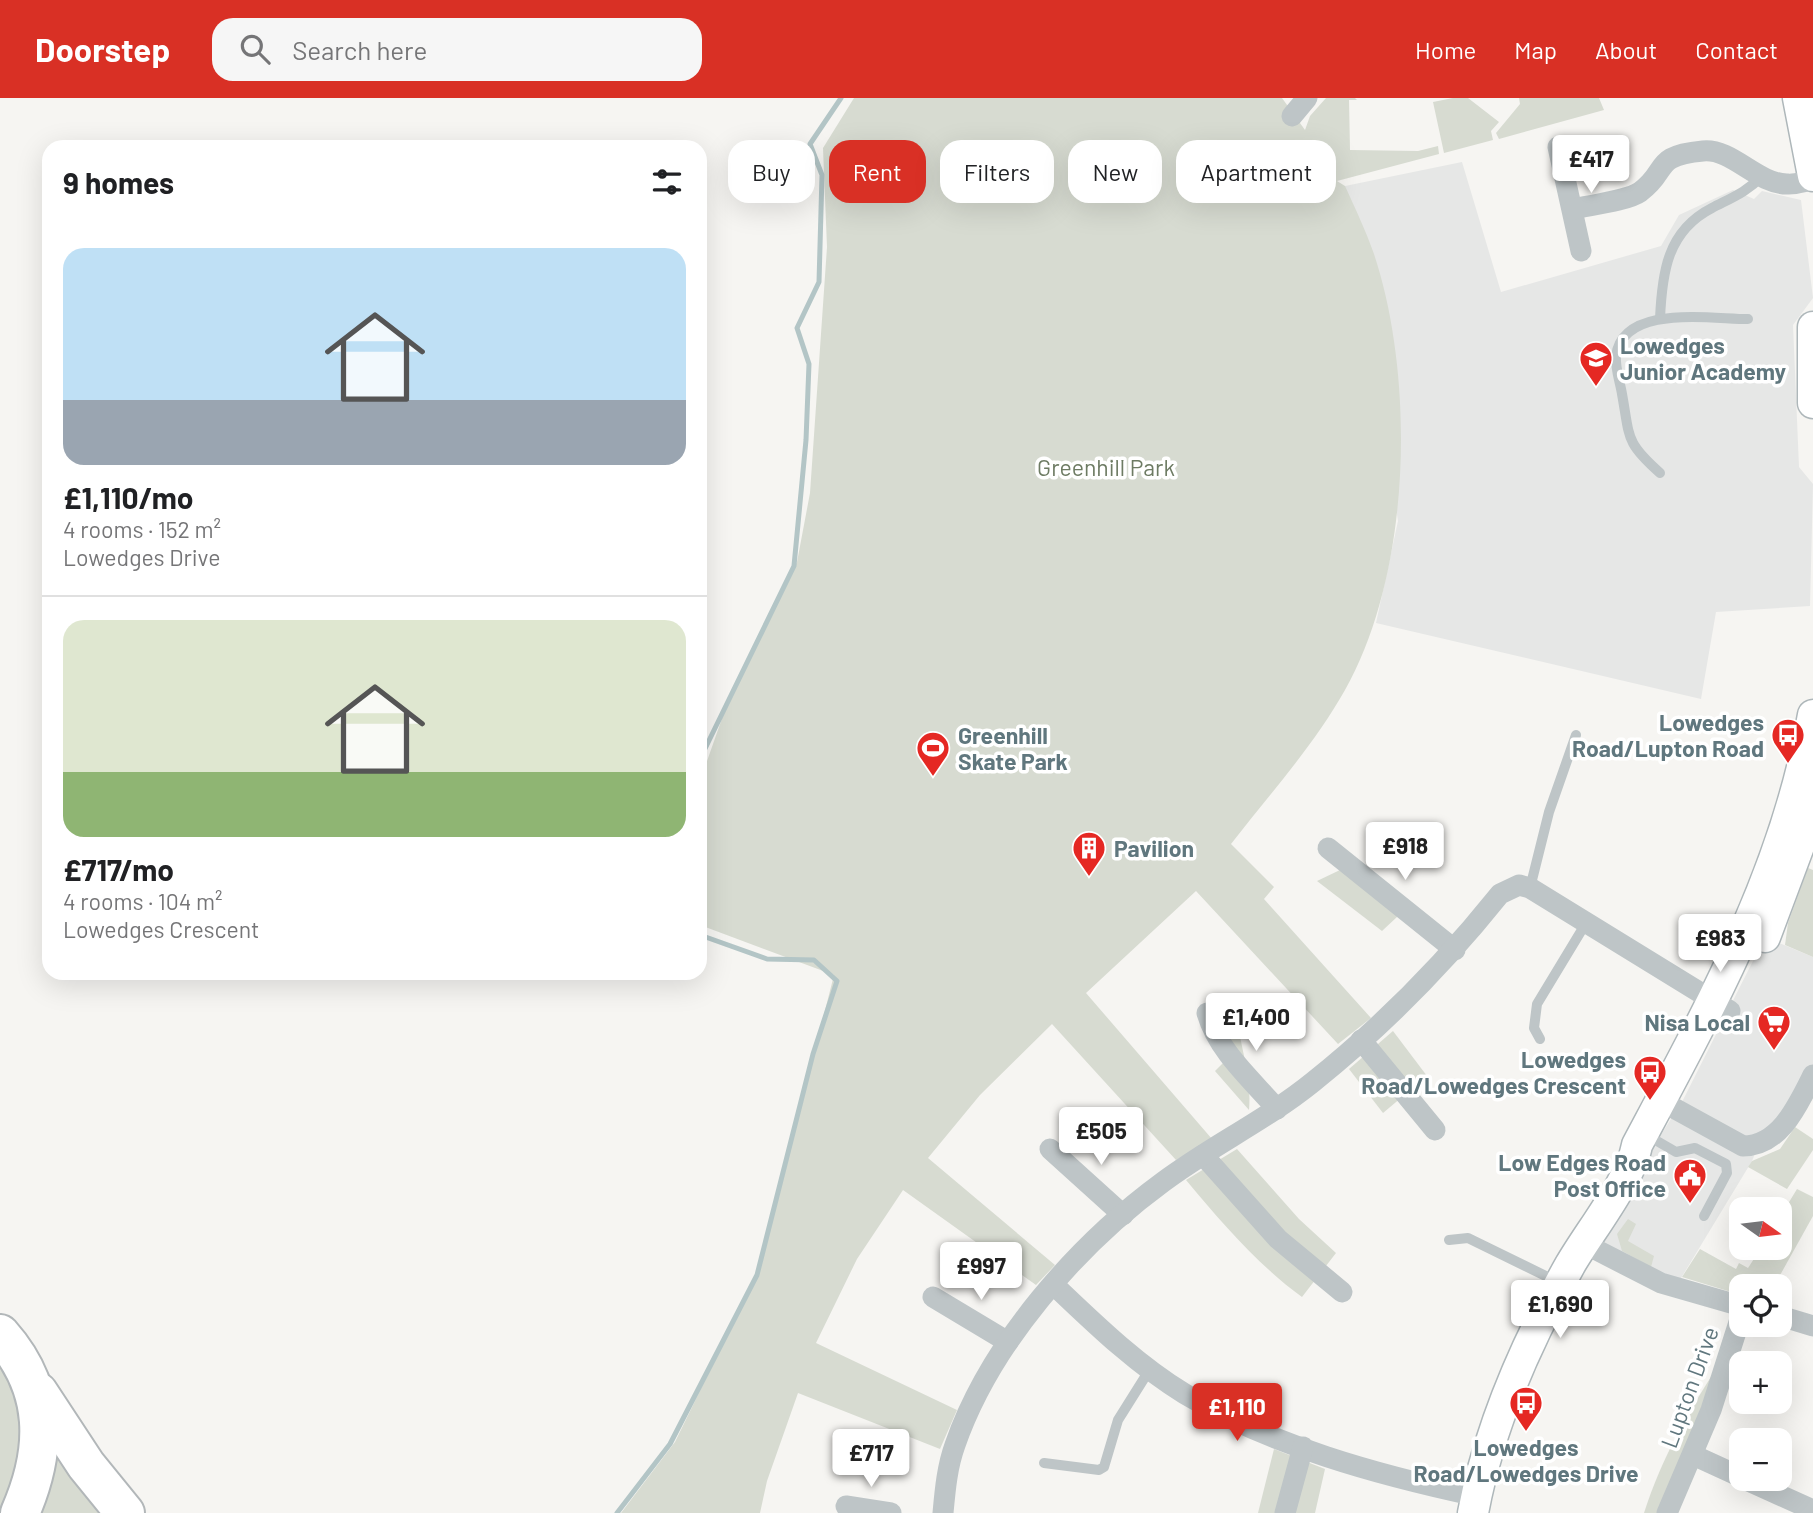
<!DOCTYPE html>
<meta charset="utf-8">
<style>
:root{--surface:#fff;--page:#f6f6f6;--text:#202124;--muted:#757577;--line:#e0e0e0;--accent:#d93025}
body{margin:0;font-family:Barlow,sans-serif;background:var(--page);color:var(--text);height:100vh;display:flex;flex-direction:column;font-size:26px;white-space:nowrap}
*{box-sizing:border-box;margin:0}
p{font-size:23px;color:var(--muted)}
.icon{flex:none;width:38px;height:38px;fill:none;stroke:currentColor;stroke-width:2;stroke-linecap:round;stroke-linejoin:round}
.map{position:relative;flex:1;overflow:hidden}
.panel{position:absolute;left:42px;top:42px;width:665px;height:840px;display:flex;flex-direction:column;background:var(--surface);border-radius:21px;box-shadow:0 7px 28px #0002}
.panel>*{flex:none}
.guide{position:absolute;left:728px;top:42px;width:665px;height:63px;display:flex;gap:14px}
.needle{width:46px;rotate:104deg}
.buttons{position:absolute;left:1729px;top:1099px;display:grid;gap:14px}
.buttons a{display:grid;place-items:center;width:63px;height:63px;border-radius:14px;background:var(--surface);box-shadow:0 7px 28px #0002;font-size:35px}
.price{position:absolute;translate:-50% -60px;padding:0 16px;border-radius:7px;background:#fff;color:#222;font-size:23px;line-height:46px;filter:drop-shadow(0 2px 4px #0008)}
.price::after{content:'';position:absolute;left:50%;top:42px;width:21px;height:16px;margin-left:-10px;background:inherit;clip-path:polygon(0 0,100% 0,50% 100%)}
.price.selected{background:var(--accent);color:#fff}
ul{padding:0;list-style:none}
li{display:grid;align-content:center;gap:14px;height:371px;padding:0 21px}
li+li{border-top:2px solid var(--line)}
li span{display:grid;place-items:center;height:217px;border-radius:21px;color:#555}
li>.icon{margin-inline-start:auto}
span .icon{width:126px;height:126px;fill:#fffc;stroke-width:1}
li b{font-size:30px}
h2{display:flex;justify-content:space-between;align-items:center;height:84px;padding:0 21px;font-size:30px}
.pill{padding:0 24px;border-radius:21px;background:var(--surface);box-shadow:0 7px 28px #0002;font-size:24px;line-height:63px}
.pill.selected{background:var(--accent);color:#fff}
header{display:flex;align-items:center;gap:42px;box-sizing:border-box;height:98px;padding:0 35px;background:var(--accent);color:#fff}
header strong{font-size:33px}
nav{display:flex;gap:38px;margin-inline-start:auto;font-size:24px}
.search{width:490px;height:63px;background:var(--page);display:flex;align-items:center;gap:18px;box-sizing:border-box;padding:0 24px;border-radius:21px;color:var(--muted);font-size:26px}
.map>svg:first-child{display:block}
</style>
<header>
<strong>Doorstep</strong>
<div class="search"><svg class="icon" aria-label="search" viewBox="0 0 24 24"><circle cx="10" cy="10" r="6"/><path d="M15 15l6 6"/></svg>Search here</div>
<nav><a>Home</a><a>Map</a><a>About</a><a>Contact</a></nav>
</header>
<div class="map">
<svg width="1813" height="1415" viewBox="0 0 1813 1415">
<rect width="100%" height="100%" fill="#f6f5f2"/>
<!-- built -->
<g fill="#e6e7e6">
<path d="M1462,64L1501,194L1661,148L1679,117L1733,92L1754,101L1762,93L1801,102L1813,200L1793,227L1799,369L1813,386L1810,508L1716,514L1701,601L1376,525L1398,423L1345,88Z"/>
<path d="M1765,839L1813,859V977L1758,1048L1752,1063L1675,1190L1583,1145L1657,1043L1683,1002Z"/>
</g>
<!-- green -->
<g fill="#d7dbd1">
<path d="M854,0H1282L1305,32L1310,18L1326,0H1355L1357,2H1349L1350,52L1418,53L1438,48L1439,56L1337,83L1345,88C1355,110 1366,133 1374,156C1416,283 1411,475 1345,592C1314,647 1270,696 1231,746L1274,789L1264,801L1371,920L1338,946L1196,793L1086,895L1212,1041L1176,1062L1052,926L980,997L928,1060L1055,1167L1036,1187L903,1092L857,1161L816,1245L957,1312L940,1351L798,1295L767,1383L760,1415H621L675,1344L759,1172L834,877L700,827V683L732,592L797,464L810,395L827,149L823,50Z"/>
<path d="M1453,0H1468L1499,24L1491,33L1493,42L1444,55L1433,4Z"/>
<path d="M1519,0H1599L1604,12L1499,41L1496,35L1520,6Z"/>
<path d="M1808,770L1813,772V859L1785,847L1788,825Z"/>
<path d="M1340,772L1398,818L1382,833L1317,783Z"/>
<path d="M1237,917C1240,951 1252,976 1249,1012L1215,973L1235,953C1226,938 1227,931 1237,917Z"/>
<path d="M1393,933L1427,978L1383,1015L1349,971Z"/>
<path d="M1795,1029L1813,1041V1052L1787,1091L1748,1069L1752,1063L1780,1051Z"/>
<path d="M1237,1051L1299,1121L1336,1155L1302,1199C1257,1166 1222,1125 1186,1082Z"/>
<path d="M1797,1091L1813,1099V1118L1774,1188H1741V1197L1682,1179L1700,1151L1736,1171L1739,1165L1748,1170L1761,1150H1780V1119Z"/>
<path d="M1628,1121L1636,1126L1628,1143L1654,1158L1651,1169L1622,1153L1617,1136Z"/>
<path d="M0,1251L30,1328L3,1415H0Z"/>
<path d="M1720,1265L1662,1415H1644C1661,1361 1689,1312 1720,1265Z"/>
<path d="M1274,1351L1325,1371L1315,1415H1258Z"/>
<path d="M55,1357L106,1415H36Z"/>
</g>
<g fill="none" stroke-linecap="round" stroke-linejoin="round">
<!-- stream -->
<g stroke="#b3c5c6" stroke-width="5">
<path d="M700,661L794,468L806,342L809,266L797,230L819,184L822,77L810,46L841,0"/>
<path d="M617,1415L670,1346L757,1177L813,956L837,883L814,862L767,861L700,837"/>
</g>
<defs>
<g id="secondary">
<path d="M1798,0L1813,78"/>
<path d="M1813,229V305"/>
<path d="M1765,839L1805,732L1813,702"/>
<path d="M1473,1415C1489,1328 1527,1243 1570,1167C1589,1134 1631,1082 1637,1047C1710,910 1787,771 1813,617"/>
</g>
<g id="highway">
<path d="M0,1236C49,1291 48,1351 20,1415"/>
<path d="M38,1294L86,1367L125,1415"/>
</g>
</defs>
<!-- secondary casing -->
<use href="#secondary" stroke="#aeb7ba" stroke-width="33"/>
<!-- highway casing -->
<use href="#highway" stroke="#b2b7b9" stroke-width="42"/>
<!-- lane -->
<g stroke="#bec5c7" stroke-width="10">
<path d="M1660,221C1662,175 1667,133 1712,110C1731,100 1747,94 1762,78"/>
<path d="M1660,375C1625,344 1630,340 1622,296C1620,284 1615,270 1616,258C1623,206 1710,221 1748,221"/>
<path d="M1530,790L1549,714L1576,637"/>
<path d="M1540,941L1534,930L1537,906L1586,825"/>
<path d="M1657,1043L1676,1054L1695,1050L1726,1066L1727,1075L1704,1118"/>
<path d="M1449,1142L1468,1140L1558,1184"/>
<path d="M1044,1365L1099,1372L1104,1369L1118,1322L1150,1271"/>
</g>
<!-- street -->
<g stroke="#bec5c7" stroke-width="21">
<path d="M1292,18L1307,0"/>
<path d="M1558,49L1581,153"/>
<path d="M1573,111C1590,107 1627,103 1640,94C1670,72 1651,58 1703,53C1732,50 1757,86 1787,86C1795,87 1805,83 1813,82"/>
<path d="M1328,750L1455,852"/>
<path d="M1207,915C1218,953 1251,981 1277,1011"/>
<path d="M1361,942L1435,1032"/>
<path d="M1661,1003L1743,1048C1780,1048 1798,1007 1813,977"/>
<path d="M1050,1051L1123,1117"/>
<path d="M1203,1057L1278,1141L1342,1194"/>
<path d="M1583,1145L1661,1185L1741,1208"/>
<path d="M1054,1187C1095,1226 1136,1266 1185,1296C1272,1348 1378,1377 1476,1398"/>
<path d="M933,1199L1008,1244"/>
<path d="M1780,1218L1813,1228"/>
<path d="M1693,1357L1741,1379"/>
<path d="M1744,1381L1813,1412"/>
<path d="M846,1408L891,1415"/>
<path d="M943,1415C945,1393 947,1369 955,1347C990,1246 1077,1147 1163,1084C1211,1048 1266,1022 1313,984C1383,928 1444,866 1500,796L1519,787L1530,790L1730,913"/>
<path d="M1285,1415L1303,1349"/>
<path d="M1667,1415L1711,1312L1741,1218"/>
</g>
<!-- secondary -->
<use href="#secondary" stroke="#fff" stroke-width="30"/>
<!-- highway -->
<use href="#highway" stroke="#fff" stroke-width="38"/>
</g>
<!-- icons -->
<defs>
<symbol id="school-pin" viewBox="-11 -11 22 30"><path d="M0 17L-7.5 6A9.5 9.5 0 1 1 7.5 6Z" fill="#e52823" stroke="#fff"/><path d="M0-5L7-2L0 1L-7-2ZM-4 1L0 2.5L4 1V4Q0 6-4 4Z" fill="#fff"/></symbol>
<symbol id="bus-pin" viewBox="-11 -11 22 30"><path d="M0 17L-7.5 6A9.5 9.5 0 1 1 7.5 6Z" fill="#e52823" stroke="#fff"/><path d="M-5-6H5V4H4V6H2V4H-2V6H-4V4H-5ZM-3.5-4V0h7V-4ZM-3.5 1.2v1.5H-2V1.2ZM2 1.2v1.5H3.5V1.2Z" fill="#fff"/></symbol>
<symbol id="stadium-pin" viewBox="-11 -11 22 30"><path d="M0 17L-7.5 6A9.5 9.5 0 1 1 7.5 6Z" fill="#e52823" stroke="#fff"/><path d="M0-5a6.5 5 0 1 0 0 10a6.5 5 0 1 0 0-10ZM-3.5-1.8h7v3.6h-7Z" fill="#fff"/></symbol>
<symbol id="building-pin" viewBox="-11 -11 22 30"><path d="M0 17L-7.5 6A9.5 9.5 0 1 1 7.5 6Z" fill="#e52823" stroke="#fff"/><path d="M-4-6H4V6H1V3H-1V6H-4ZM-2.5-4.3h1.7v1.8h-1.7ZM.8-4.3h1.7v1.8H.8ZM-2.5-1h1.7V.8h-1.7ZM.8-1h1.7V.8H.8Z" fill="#fff"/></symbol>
<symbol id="supermarket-pin" viewBox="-11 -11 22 30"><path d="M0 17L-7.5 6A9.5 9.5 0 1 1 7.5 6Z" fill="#e52823" stroke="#fff"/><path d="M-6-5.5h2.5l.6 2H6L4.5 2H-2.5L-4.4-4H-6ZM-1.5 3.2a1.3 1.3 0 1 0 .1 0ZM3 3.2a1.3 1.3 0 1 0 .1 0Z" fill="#fff"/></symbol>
<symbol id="civic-pin" viewBox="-11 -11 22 30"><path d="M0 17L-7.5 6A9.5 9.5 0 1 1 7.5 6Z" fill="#e52823" stroke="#fff"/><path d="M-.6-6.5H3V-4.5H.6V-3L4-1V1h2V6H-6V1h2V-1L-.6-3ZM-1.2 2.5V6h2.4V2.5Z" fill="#fff"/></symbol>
</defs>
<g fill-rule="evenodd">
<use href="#school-pin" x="1577" y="241" width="38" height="52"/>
<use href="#bus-pin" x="1769" y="618" width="38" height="52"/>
<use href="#stadium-pin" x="914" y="631" width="38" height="52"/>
<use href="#building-pin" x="1070" y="731" width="38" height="52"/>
<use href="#supermarket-pin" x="1755" y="905" width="38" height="52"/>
<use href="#bus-pin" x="1631" y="955" width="38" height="52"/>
<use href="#civic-pin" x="1671" y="1058" width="38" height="52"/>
<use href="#bus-pin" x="1507" y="1286" width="38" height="52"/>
</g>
<g text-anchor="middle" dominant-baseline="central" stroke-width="7" stroke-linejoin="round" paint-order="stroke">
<!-- poi labels -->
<g font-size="23" font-weight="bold" fill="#60777e" stroke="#fff" text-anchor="end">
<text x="1620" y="247" text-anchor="start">Lowedges<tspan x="1620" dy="26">Junior Academy</tspan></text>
<text x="1764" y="624">Lowedges<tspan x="1764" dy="26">Road/Lupton Road</tspan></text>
<text x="958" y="637" text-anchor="start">Greenhill<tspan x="958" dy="26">Skate Park</tspan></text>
<text x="1114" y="750" text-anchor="start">Pavilion</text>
<text x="1750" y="924">Nisa Local</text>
<text x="1626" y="961">Lowedges<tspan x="1626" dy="26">Road/Lowedges Crescent</tspan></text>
<text x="1666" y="1064">Low Edges Road<tspan x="1666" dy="26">Post Office</tspan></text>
<text x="1526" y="1349" text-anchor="middle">Lowedges<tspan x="1526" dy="26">Road/Lowedges Drive</tspan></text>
</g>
<!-- park labels -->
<g font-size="23" fill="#6d7b63" stroke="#fff">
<text x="1106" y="369">Greenhill Park</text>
</g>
<!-- street labels -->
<g font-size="23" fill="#60777e" stroke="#fff">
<text transform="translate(1689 1289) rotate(-70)">Lupton Drive</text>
</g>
</g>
</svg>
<div class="buttons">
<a><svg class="needle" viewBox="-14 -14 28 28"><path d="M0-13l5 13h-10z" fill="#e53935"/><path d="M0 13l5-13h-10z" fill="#757577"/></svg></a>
<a><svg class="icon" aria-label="locate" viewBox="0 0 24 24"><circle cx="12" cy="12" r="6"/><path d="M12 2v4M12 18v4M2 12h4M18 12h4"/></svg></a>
<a>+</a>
<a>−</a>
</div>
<b class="price" style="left:1591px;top:97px">£417</b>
<b class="price" style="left:1405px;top:784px">£918</b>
<b class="price" style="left:1720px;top:876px">£983</b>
<b class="price" style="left:1256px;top:955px">£1,400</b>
<b class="price" style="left:1101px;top:1069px">£505</b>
<b class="price" style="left:981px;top:1204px">£997</b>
<b class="price" style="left:1560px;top:1242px">£1,690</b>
<b class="price selected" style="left:1237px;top:1345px">£1,110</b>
<b class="price" style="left:871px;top:1391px">£717</b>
<div class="guide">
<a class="pill">Buy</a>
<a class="pill selected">Rent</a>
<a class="pill">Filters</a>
<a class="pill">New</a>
<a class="pill">Apartment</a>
</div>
<section class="panel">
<h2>9 homes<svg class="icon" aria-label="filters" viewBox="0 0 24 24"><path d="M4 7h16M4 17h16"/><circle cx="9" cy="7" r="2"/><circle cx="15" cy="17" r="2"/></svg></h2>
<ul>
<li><span style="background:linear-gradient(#bfe0f5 70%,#9aa5b1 0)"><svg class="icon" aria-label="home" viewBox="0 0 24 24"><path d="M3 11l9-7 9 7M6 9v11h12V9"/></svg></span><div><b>£1,110/mo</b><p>4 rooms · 152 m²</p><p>Lowedges Drive</p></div></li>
<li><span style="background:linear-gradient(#dfe7d0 70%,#8fb573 0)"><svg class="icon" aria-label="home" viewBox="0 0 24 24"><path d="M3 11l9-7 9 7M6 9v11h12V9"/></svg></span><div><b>£717/mo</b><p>4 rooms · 104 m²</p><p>Lowedges Crescent</p></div></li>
</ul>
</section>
</div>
